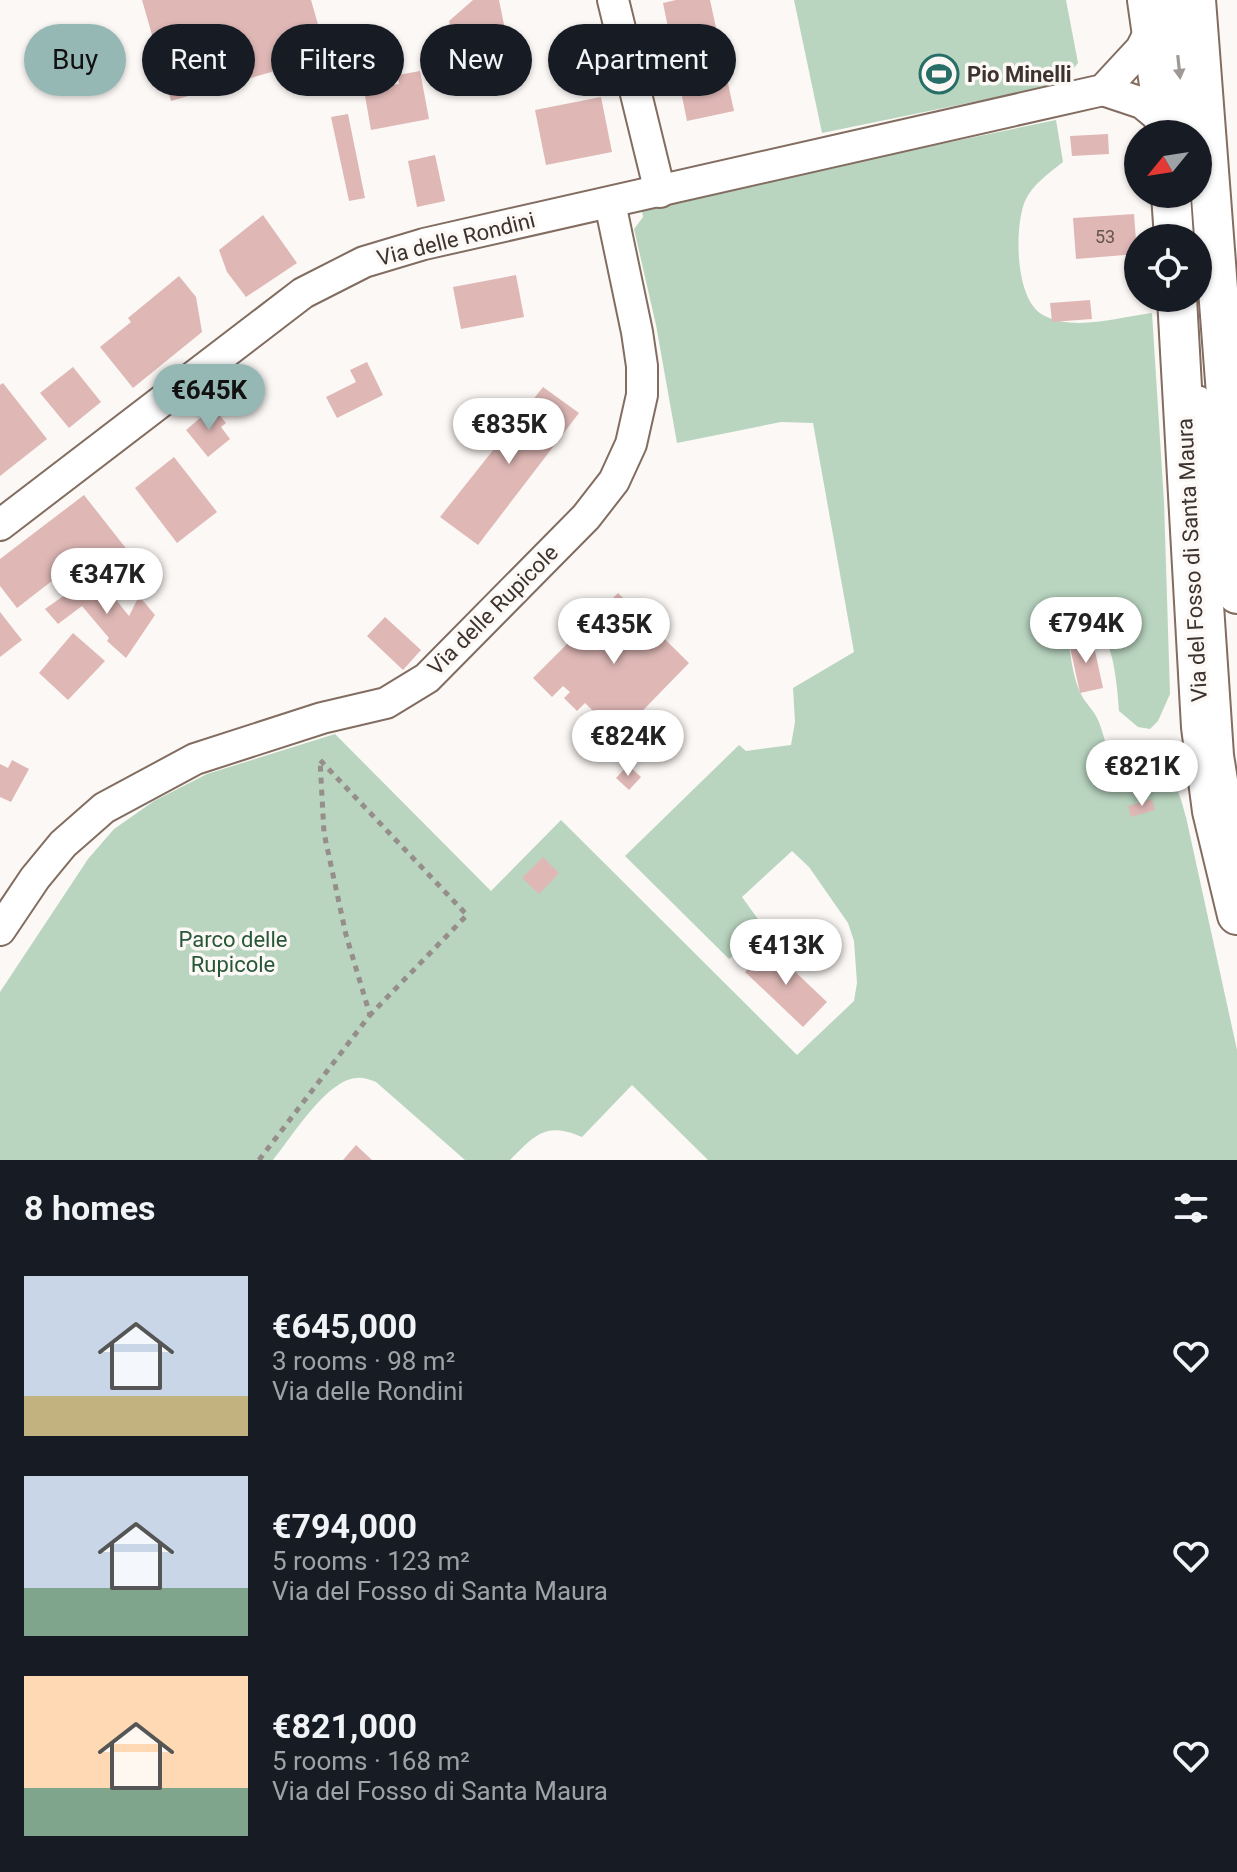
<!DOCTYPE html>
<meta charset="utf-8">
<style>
:root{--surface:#171b24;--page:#242831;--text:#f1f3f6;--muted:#9ea1a6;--accent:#96b8b5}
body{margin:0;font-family:Roboto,sans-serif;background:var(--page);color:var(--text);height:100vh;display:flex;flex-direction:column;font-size:30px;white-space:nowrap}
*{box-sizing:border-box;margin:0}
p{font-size:26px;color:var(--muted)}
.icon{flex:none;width:44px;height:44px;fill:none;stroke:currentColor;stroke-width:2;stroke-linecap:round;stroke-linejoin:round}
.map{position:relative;height:1160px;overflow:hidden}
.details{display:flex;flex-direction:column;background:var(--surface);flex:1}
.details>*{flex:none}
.top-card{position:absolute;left:24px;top:24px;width:800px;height:72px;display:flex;gap:16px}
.needle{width:52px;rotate:240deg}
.controls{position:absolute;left:1124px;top:120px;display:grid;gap:16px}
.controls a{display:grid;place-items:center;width:88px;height:88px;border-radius:50%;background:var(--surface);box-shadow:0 2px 6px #0004;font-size:40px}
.price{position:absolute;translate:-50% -68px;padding:0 18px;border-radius:28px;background:#fff;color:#222;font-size:26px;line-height:52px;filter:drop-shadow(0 2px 4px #0008)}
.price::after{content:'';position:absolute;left:50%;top:48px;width:24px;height:18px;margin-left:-12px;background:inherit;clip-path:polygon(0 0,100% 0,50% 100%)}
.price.selected{background:var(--accent);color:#111}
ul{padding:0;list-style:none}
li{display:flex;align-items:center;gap:24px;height:200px;padding:0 24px}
li span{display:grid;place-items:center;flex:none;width:224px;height:160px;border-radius:0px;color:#555}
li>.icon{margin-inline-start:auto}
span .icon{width:96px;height:96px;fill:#fffc;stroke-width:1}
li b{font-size:34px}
h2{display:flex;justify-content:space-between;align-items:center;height:96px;padding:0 24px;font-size:34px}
.chip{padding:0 28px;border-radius:36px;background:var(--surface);box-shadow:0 2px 6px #0004;font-size:28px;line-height:72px}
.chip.selected{background:var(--accent);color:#111}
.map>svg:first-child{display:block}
</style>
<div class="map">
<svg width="1237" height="1160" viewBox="0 0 1237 1160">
<rect width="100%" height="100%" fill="#fcf8f5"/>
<!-- green -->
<g fill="#b9d5c0">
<path d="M794,0H1066L1078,63L1060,84L822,133Z"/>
<path d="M1056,120L1063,162C1049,173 1032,185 1025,201C1014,228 1015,300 1043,315C1074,332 1118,317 1152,313L1164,502L1170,694L1158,721L1150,729L1138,727L1119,711C1118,695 1114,643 1101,635C1093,630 1077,629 1068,627C1068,644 1073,679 1081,694C1085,703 1094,710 1098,720C1106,738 1105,756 1124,767C1135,774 1141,769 1153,769C1175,769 1181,800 1186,817L1237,1050V1160H708L632,1085L582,1137C546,1121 535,1135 510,1160H465L376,1082C370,1080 364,1077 357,1078C327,1079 292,1137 273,1160H0V992L88,859L114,829L154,801L207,774L335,734L491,891L561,820L797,1055L854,1001L857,983L854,941L848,923L809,867L792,851L742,897L765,929L729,959L625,856L739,745L746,751L791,745L795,722L793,688L854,652L813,423L781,422L677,443L656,325L634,229L643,217L642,211L781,177Z"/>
</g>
<!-- building -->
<g fill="#dfb8b6">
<path d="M142,0H311L327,56L171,101Z"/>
<path d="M473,0H499L516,84L465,95L449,21Z"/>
<path d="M676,0H710L734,111L687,121L663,3Z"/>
<path d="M420,71L429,119L371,130L364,90L399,84L398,75Z"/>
<path d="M601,97L612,152L546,165L535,110Z"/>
<path d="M348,114L365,198L349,201L331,117Z"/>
<path d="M1108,134L1109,154L1072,156L1070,136Z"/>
<path d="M435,155L445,201L417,207L408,161Z"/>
<path d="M1134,214L1137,254L1076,259L1073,218Z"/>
<path d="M263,215L297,263L246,297L227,272L219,250Z"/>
<path d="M516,275L524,317L461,329L453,287Z"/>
<path d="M179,276L196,297L202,332L133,388L100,347L131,322L128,318Z"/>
<path d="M1090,300L1092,319L1052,322L1050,303Z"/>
<path d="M367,362L383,395L337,418L326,397L356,382L350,370Z"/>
<path d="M73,367L101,402L69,428L40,393Z"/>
<path d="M3,383L47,439L0,476V385Z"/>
<path d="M543,387L579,413L478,545L440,517Z"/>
<path d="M213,407L226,423L221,427L230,439L208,457L186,430Z"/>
<path d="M174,457L217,512L177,543L135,488Z"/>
<path d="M84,495L147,575L121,595L88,553L17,608L0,586V559Z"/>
<path d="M79,585L91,598L105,586L129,616L139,596L155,615L126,658L107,641L109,638L82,606L58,624L45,609Z"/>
<path d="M618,593L689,663L618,736L585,703L577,711L564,698L570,692L563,686L552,697L533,678Z"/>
<path d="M0,612L22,640L0,657Z"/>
<path d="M385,617L421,650L403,670L367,636Z"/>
<path d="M73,633L105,661L68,700L39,673Z"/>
<path d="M1092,637L1103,688L1080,693L1069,642Z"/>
<path d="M12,760L29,769L11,802L0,797V764L8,768Z"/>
<path d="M628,765L641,777L629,790L616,778Z"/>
<path d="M1152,799L1155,810L1131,817L1128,806Z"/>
<path d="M543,857L559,873L539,894L522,878Z"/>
<path d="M769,947L827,1002L803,1027L745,972Z"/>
<path d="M356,1145L372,1160H343Z"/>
</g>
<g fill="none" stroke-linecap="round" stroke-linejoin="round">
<defs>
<g id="service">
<path d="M1172,0L1184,134"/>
<path d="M1201,395L1225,755L1237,830"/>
</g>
<g id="minor">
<path d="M613,0L660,192"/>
<path d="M1103,90L1142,103L1165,122"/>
<path d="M0,525L303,293L364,262L424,244L1103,90L1141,49L1151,29"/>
<path d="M0,930L35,878L63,844L104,808L195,759L322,718L386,703L427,678L586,517L614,481L631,444L642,395V366L637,332L610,203"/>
</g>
<g id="tertiary">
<path d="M1147,0L1166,134"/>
<path d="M1196,0L1231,460L1237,594"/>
<path d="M1171,194L1174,238"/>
<path d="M1177,298L1201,727L1212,811L1237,915"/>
</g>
</defs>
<!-- service casing -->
<use href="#service" stroke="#826d60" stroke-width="20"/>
<!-- minor casing -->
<use href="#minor" stroke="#826d60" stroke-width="34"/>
<!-- tertiary casing -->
<use href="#tertiary" stroke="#826d60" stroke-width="42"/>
<!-- path -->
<path stroke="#958e8a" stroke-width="5" stroke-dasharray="6 6" stroke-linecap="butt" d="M259,1160L370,1015L346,935L324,833L320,760L467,915L370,1015"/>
<!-- service -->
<use href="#service" stroke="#fff" stroke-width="16"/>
<!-- minor -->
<use href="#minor" stroke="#fff" stroke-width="30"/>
<!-- tertiary -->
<use href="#tertiary" stroke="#fff" stroke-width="38"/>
</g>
<!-- one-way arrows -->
<defs><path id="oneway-solid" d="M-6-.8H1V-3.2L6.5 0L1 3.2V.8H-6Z" transform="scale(2)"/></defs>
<use fill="#9e9996" href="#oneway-solid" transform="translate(1179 67) rotate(84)"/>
<!-- icons -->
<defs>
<symbol id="stadium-ring" viewBox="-11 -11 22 22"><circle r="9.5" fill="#fcf8f5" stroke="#276f66" stroke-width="1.5"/><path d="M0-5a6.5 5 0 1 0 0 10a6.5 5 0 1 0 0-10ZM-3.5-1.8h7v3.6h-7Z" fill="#276f66"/></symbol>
</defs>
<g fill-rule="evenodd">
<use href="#stadium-ring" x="917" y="52" width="44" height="44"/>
</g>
<g text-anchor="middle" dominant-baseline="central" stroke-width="7" stroke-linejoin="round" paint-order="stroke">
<!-- number labels -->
<g font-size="18" fill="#665450">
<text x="1105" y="236">53</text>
</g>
<!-- poi labels -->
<g font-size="22" font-weight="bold" fill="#3d332e" stroke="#fcf8f5" text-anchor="start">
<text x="967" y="74">Pio Minelli</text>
</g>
<!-- street labels -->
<g font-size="22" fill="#3d332e" stroke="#fcf8f5">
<text transform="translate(456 239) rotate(-14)">Via delle Rondini</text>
<text transform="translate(1192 560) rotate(-93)">Via del Fosso di Santa Maura</text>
<text transform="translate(493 610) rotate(-45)">Via delle Rupicole</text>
</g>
<!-- park labels -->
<g font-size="22" fill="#265737" stroke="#fcf8f5">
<text x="233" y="939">Parco delle<tspan x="233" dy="25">Rupicole</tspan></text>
</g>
</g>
</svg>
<div class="controls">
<a><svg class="needle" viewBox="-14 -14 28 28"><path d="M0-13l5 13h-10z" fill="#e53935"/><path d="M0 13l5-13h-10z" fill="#9ea1a6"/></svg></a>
<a><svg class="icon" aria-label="locate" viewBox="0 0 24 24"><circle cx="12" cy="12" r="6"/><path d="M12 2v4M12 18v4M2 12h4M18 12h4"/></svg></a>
</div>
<b class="price selected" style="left:209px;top:432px">€645K</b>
<b class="price" style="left:509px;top:466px">€835K</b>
<b class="price" style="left:107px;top:616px">€347K</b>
<b class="price" style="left:1086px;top:665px">€794K</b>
<b class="price" style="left:614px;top:666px">€435K</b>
<b class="price" style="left:628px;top:778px">€824K</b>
<b class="price" style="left:1142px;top:808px">€821K</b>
<b class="price" style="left:786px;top:987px">€413K</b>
<div class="top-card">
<a class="chip selected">Buy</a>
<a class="chip">Rent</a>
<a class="chip">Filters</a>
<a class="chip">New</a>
<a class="chip">Apartment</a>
</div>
</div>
<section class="details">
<h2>8 homes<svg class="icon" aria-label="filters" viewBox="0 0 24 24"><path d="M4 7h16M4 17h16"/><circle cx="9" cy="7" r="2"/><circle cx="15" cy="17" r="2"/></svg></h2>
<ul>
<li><span style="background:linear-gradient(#c9d6e8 75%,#c2b280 0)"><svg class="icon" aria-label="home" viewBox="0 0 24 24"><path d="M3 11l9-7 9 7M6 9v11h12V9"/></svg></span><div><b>€645,000</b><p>3 rooms · 98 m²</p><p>Via delle Rondini</p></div><svg class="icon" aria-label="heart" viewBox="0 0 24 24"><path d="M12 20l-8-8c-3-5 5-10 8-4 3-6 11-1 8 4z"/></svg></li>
<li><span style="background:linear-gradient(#c9d6e8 70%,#7fa58c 0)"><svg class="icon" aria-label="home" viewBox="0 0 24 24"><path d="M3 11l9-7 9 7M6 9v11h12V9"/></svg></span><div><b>€794,000</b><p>5 rooms · 123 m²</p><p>Via del Fosso di Santa Maura</p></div><svg class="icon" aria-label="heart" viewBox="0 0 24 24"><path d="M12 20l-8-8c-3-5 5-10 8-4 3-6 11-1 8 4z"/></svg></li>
<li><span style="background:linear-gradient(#ffd9b3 70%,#7fa58c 0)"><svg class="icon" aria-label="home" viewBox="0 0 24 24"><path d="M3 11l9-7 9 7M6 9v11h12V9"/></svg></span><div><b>€821,000</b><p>5 rooms · 168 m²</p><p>Via del Fosso di Santa Maura</p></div><svg class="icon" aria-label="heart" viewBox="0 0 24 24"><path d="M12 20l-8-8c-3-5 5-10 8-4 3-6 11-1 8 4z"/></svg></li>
</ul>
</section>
